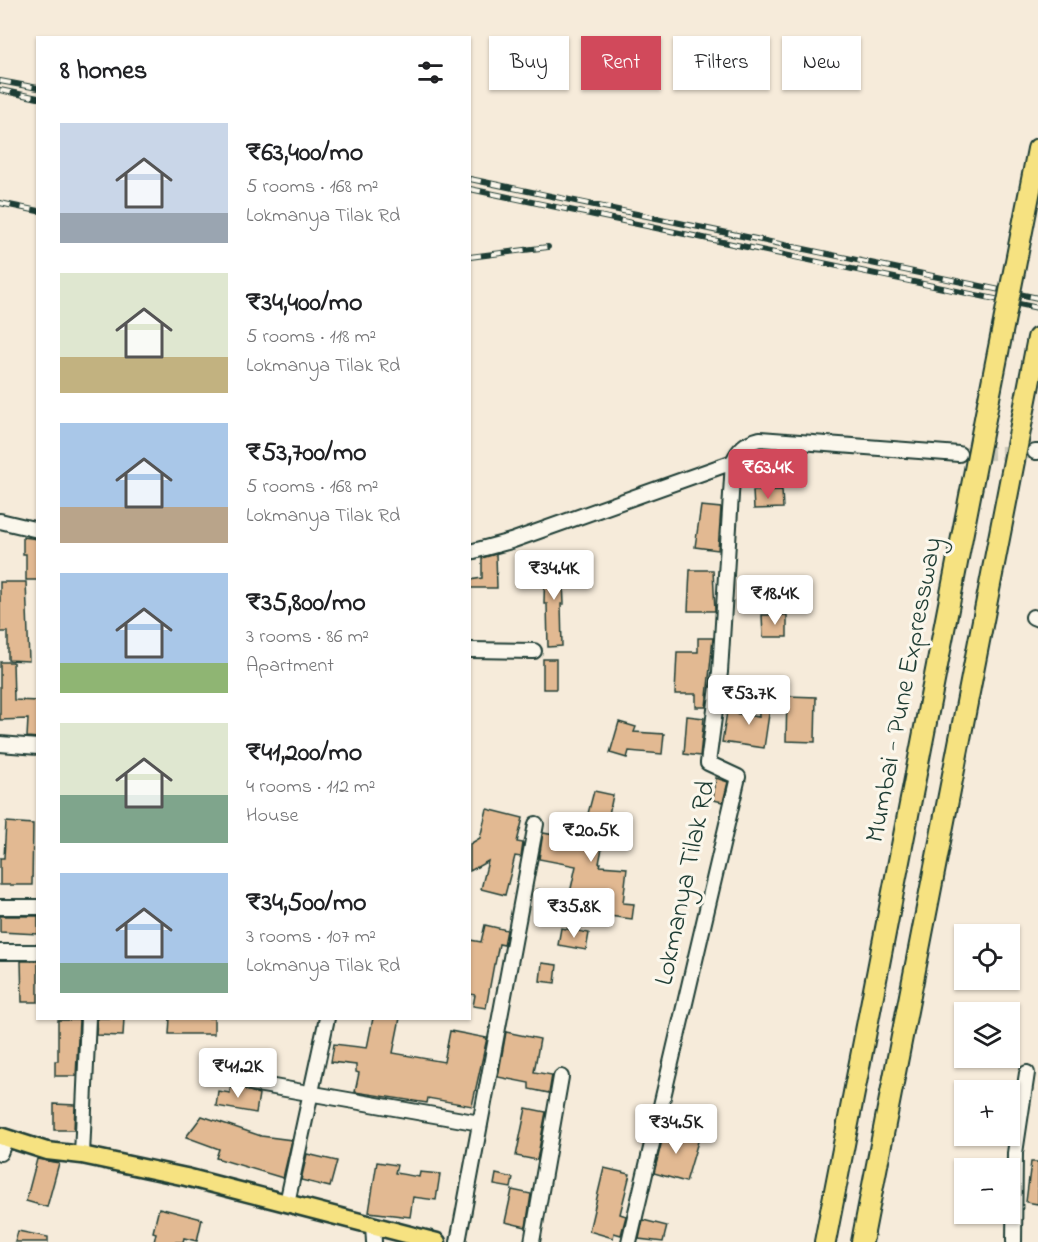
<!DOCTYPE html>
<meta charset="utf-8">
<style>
:root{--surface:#fff;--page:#f2f2f2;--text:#202124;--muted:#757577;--accent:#d1495b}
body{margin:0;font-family:"Indie Flower",sans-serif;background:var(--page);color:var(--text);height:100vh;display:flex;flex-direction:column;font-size:22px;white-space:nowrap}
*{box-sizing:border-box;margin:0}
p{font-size:20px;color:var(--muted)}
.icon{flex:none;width:33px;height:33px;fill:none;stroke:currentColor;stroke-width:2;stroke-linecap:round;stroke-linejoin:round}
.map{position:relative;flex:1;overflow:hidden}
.sheet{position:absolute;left:36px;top:36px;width:435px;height:984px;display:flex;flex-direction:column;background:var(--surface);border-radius:0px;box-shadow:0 2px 4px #0004}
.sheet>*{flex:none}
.hud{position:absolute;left:489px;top:36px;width:459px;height:54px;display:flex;gap:12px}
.tools{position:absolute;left:954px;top:924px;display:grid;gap:12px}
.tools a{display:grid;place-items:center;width:66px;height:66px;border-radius:0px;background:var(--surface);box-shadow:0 2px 4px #0004;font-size:30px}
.price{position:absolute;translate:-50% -51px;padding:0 14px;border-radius:6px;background:#fff;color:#222;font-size:20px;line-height:39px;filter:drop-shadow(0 2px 3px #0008)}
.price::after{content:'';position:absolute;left:50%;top:36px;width:18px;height:14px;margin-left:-9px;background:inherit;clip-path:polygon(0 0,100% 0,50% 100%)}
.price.selected{background:var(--accent);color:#fff}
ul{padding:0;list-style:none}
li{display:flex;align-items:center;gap:18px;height:150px;padding:0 24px}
li span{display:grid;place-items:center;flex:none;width:168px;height:120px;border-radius:0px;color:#555}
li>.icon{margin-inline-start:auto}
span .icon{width:72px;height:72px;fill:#fffc;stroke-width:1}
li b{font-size:26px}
h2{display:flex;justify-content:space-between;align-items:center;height:72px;padding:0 24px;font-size:26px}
.pill{padding:0 21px;border-radius:0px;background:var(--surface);box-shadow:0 2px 4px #0004;font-size:21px;line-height:54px}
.pill.selected{background:var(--accent);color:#fff}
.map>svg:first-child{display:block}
</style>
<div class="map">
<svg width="1038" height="1242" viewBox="0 0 1038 1242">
<rect width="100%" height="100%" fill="#f6ebda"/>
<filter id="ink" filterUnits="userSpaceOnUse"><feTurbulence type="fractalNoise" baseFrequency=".0167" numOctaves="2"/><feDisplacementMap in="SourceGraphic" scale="12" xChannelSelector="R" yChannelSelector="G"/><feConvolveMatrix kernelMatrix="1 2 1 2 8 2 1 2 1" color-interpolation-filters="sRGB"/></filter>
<g filter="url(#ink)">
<!-- building -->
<g fill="#e2b992" stroke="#1f3d34" stroke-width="1.5">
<path d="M782,490L783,508L754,509L753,491Z"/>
<path d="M701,506L721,508L718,550L695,547Z"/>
<path d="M23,537L38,539V580H26V554H23Z"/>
<path d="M496,554L497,588H470V580L482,578V558Z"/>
<path d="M545,561H562L564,604H561L562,646L548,647L547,604H544Z"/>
<path d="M690,570H713L715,611H688Z"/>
<path d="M0,582H26L29,661L8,660V632H0Z"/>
<path d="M762,615H787V637H763Z"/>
<path d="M698,638H713L706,707H696V694H675L677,652H698Z"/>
<rect x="543" y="659" width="13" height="30"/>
<path d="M0,662H13L14,700L38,701V738L27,737L28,719L0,720Z"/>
<path d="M758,694H772L764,748L722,742L727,712L759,717Z"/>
<path d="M787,696L816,697L815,742L786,741Z"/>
<path d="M687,716L704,718L700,756L684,754Z"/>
<path d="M619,722L636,727L634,732L664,734L662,754L629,751L627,758L610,753Z"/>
<path d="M716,778L728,782L723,802L713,800Z"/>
<path d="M594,791L613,795L599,863H601L600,866L627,868L623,903L634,904L632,919L609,916L610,911L568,902L576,866L539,859L543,833L581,840Z"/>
<path d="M487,809L523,818L517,842L523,843L521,857L515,856L505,895L481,889L488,861L470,871V844L480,838Z"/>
<path d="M6,822L33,824L32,885H0V858H4Z"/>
<path d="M537,889L567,894L561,923L546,920L547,912L541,911L543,902L535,901Z"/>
<path d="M0,916H38V934L0,932Z"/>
<path d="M485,925L507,930L504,945L499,944L495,964H494L486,1008L473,1006L475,995L470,994V940L481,942Z"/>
<path d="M561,928L589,933L586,950L558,945Z"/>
<path d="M21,961H38V1002H22Z"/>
<path d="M542,963L557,965L555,983L540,981Z"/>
<path d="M97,1018H124L123,1036L96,1035Z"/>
<path d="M170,1018H214V1034H169Z"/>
<path d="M373,1018H400L393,1053L444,1062L450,1031L487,1038L472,1106L428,1098L427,1103L355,1092L359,1073L356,1072V1065L331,1062L334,1044L367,1048Z"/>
<path d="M58,1020H79L76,1076H55V1061H58Z"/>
<path d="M506,1032L540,1039L534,1072L552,1075L549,1093L529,1089V1083L498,1077Z"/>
<path d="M231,1081L242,1083L246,1090L259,1094L256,1113L216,1106L218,1091L230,1093Z"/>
<path d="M54,1104L75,1105L74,1130H54Z"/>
<path d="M526,1108L546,1112L537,1160L516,1156Z"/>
<path d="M202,1116L261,1136L292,1140L283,1178L216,1158L219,1149L186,1137Z"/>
<path d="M665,1128L699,1138L686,1182L654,1173Z"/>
<path d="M307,1154L337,1161L330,1187L301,1180Z"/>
<path d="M37,1159L59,1163L47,1207L26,1201Z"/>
<path d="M377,1162L397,1165L395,1173L419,1177L420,1172L440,1174L436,1200L413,1197L410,1217L369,1212Z"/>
<path d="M1031,1162H1038V1204L1026,1202Z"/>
<path d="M604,1168L630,1174L620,1214L626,1216L621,1235L614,1233L613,1238L589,1231Z"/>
<path d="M496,1174L513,1178L511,1188L494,1185Z"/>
<path d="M512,1190L531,1194L526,1227L505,1222Z"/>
<path d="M159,1208L202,1219L197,1241L184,1238L183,1242H154L156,1233L153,1232Z"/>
<path d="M643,1220L667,1226L663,1242L639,1239Z"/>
<path d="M18,1231L48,1237V1242H15Z"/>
</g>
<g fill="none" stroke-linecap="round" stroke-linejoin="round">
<!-- minor-tunnel -->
<path stroke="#cbc8b9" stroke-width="14" stroke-dasharray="14 7" stroke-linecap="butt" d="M959,454L1035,452"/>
<defs>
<g id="minor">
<path d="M1035,452H1038"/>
<path d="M733,462C739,448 745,443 760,439L959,454"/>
<path d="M0,521L38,530"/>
<path d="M470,552L511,541L733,462L720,672L708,763L738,777L629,1242"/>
<path d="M1033,617L1038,619"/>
<path d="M470,650L534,651"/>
<path d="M0,744L38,747"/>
<path d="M0,907H38"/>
<path d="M0,952H38"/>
<path d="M251,1083L480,1123"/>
<path d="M0,1153L6,1138"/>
<path d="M82,1155L88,1018"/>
<path d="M287,1203L327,1018"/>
<path d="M373,1225L374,1242"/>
<path d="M458,1242L536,824"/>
<path d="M532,1242L561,1077"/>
<path d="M1014,1242L1015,1153L1027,1073"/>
</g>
<path id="major" d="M0,1136L47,1151L82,1155L186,1177L437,1242"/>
<g id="highway">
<path d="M1021,236L1038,149"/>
<path d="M825,1242L989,398"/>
<path d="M862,1242L1038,338"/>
</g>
</defs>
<!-- minor casing -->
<use href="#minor" stroke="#1f3d34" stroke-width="18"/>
<!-- major casing -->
<use href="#major" stroke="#1f3d34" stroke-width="21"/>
<!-- highway casing -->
<use href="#highway" stroke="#1f3d34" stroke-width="24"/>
<!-- minor -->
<use href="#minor" stroke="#fbf7ec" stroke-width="14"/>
<!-- major -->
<use href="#major" stroke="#f6e281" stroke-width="16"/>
<!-- highway -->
<use href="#highway" stroke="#f6e281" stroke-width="20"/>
<defs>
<g id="rail">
<path d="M0,81L38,88"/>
<path d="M0,90L38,98"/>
<path d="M470,179L1038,298"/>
<path d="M470,189L1038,308"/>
<path d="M0,203L38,211"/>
<path d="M470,257L548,247"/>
</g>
</defs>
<!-- rail casing -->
<use href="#rail" stroke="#1f3d34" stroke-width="6"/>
<!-- rail -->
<use href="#rail" stroke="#fbf7ec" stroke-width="4" stroke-dasharray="11" stroke-linecap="butt"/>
<defs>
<path id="highway-bridge" d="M989,398L1021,236"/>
</defs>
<!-- highway-bridge casing -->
<use href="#highway-bridge" stroke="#1f3d34" stroke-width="24" stroke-linecap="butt"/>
<!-- highway-bridge -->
<use href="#highway-bridge" stroke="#f6e281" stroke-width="20"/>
</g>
</g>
<g text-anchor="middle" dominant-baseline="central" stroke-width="6" stroke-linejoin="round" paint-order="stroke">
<!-- street labels -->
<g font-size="27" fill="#1f3d34" stroke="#fbf7ec">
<text transform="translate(905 690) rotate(-79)">Mumbai - Pune Expressway</text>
<text transform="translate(686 883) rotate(-78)">Lokmanya Tilak Rd</text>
</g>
</g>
</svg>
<div class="tools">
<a><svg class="icon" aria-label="locate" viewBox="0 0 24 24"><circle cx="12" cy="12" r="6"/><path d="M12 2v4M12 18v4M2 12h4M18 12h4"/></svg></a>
<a><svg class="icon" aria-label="layers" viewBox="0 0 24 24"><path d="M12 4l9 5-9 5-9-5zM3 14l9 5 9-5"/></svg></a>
<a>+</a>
<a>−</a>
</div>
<b class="price selected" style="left:768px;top:500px">₹63.4K</b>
<b class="price" style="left:554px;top:601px">₹34.4K</b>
<b class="price" style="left:775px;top:626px">₹18.4K</b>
<b class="price" style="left:749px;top:726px">₹53.7K</b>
<b class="price" style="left:591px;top:863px">₹20.5K</b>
<b class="price" style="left:574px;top:939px">₹35.8K</b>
<b class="price" style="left:238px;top:1099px">₹41.2K</b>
<b class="price" style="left:676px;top:1155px">₹34.5K</b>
<div class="hud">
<a class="pill">Buy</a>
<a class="pill selected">Rent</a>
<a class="pill">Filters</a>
<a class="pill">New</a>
</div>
<section class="sheet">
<h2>8 homes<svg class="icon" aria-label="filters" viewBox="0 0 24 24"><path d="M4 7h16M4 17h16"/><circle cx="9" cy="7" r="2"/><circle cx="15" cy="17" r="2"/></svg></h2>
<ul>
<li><span style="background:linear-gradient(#c9d6e8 75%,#9aa5b1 0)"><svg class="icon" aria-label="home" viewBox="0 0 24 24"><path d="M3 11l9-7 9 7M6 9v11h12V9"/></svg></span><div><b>₹63,400/mo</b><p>5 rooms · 168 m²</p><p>Lokmanya Tilak Rd</p></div></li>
<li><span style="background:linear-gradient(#dfe7d0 70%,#c2b280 0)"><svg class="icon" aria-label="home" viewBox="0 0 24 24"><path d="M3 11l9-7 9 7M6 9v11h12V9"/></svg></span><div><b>₹34,400/mo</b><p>5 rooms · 118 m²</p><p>Lokmanya Tilak Rd</p></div></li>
<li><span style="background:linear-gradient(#a9c7e8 70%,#b9a48a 0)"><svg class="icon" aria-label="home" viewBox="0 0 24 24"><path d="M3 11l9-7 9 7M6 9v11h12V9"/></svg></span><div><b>₹53,700/mo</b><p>5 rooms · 168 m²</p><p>Lokmanya Tilak Rd</p></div></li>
<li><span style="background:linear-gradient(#a9c7e8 75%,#8fb573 0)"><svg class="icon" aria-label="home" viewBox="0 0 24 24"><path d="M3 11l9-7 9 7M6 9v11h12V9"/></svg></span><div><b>₹35,800/mo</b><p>3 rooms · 86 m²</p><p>Apartment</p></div></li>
<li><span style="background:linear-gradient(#dfe7d0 60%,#7fa58c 0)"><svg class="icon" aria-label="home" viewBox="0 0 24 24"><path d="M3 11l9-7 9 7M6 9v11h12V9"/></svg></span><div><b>₹41,200/mo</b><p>4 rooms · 112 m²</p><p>House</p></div></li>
<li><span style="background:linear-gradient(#a9c7e8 75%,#7fa58c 0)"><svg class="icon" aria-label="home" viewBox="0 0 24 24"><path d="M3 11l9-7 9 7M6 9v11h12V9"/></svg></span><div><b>₹34,500/mo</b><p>3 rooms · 107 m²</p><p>Lokmanya Tilak Rd</p></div></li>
</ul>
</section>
</div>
